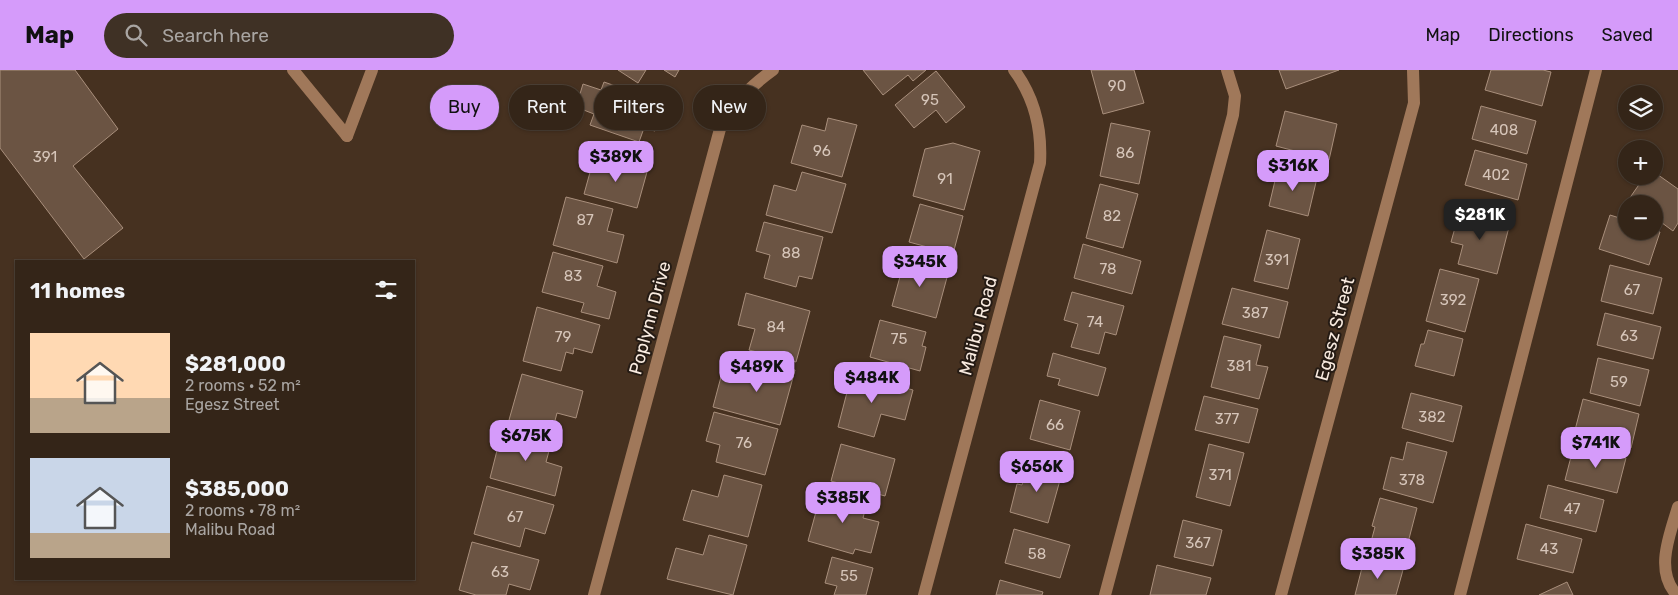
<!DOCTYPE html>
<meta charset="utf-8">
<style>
:root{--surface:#342518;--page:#3f3125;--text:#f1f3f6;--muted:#a9a5a2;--line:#4e4237;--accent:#d59bfa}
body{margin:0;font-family:Rubik,sans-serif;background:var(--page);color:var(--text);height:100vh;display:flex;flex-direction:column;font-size:19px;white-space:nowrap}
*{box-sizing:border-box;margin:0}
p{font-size:16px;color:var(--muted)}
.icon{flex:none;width:28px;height:28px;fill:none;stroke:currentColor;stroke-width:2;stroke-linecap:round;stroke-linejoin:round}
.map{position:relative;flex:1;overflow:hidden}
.panel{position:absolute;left:15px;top:190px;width:400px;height:320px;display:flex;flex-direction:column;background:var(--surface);border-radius:0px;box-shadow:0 1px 4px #0004,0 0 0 1px var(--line)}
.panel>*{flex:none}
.guide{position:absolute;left:430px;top:15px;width:475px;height:45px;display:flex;gap:10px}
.controls{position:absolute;left:1618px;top:15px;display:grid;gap:10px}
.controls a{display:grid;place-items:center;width:45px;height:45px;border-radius:50%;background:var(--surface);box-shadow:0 1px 4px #0004,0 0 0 1px var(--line);font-size:25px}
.price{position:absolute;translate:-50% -42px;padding:0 11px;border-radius:10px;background:var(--accent);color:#111;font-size:16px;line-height:32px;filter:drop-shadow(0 1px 2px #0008)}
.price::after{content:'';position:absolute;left:50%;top:30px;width:15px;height:11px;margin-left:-8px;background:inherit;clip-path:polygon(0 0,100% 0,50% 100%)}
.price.on{background:#222;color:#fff}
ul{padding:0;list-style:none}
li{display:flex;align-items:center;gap:15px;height:125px;padding:0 15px}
li span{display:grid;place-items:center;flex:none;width:140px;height:100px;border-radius:0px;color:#555}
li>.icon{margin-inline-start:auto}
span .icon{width:60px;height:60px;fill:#fffc;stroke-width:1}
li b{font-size:21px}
h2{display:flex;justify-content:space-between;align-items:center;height:60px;padding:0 15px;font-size:21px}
.tag{padding:0 18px;border-radius:22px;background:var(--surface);box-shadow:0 1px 4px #0004,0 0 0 1px var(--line);font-size:18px;line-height:45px}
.tag.on{background:var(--accent);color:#111}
header{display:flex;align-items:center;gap:30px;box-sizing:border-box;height:70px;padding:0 25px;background:var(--accent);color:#111}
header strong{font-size:24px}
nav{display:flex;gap:28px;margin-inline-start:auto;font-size:18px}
.search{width:350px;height:45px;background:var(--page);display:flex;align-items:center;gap:12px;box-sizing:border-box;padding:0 18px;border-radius:28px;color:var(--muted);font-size:19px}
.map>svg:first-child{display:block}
</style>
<header>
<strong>Map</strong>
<div class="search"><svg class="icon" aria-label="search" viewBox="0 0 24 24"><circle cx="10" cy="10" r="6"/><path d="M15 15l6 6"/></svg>Search here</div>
<nav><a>Map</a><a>Directions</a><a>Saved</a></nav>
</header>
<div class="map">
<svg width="1678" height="525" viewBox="0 0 1678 525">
<rect width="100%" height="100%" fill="#463120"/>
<!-- building -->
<g fill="#6b5443" stroke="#a98f7c">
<path d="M0,0H75L118,59L73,96L123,158L84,189L0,78Z"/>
<path d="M618,0H646L638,13Z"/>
<path d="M664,0H679L675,7Z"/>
<path d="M863,0H926L913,11L908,5L883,25Z"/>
<path d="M1091,0H1134L1144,33L1103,44Z"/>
<path d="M1279,0H1339L1286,19Z"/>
<path d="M1491,0H1543L1551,2L1542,36L1485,20Z"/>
<path d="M936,1L965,37L946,53L936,40L914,58L895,35Z"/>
<path d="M604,12L664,33L655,61L644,58L639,72L590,55L594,44L576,37L583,14L601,20Z"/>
<path d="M1481,36L1536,51L1527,84L1472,69Z"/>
<path d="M1285,41L1337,54L1329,90L1276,76Z"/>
<path d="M828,48L857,55L842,107L791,93L802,55L825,61Z"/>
<path d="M1111,53L1150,61L1139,114L1100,106Z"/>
<path d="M953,73L980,81L964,140L913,126L925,79Z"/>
<path d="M1475,80L1527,94L1518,130L1465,115Z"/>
<path d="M594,88L647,102L637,138L584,124Z"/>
<path d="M1278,98L1317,108L1308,146L1269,136Z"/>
<path d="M802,102L846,114L832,163L766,145L774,115L796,121Z"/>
<path d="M1654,102L1678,119V153L1673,161L1654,147V134H1635L1629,129L1645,106H1654Z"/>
<path d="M1100,114L1138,124L1123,178L1086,168Z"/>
<path d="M566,127L613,139L607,161L624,165L617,193L553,175Z"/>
<path d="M920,134L963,146L953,184L909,172Z"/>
<path d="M1460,140L1510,153L1497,204L1458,194L1463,175L1451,172Z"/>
<path d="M1610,145L1626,150V161L1654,160L1660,162L1649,195L1599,179Z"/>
<path d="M764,152L823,167L812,209L799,206L796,217L764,208L770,185L756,181Z"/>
<path d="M1267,160L1300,169L1288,219L1254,211Z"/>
<path d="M1083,174L1141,191L1132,224L1074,208Z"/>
<path d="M553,182L603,196L597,216L616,222L609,249L581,242L584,233L542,222Z"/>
<path d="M905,188L949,200L936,248L892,236Z"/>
<path d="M1610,195L1662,208L1653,244L1601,231Z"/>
<path d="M1440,199L1479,209L1465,262L1426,251Z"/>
<path d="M1232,218L1288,232L1279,268L1222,254Z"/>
<path d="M1072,222L1124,236L1116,265L1105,262L1099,284L1071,277L1078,254L1064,250Z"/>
<path d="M746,223L810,241L796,292L749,280L755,259L738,255Z"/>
<path d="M537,237L600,255L592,283L574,278L573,284L566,282L561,301L523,291Z"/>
<path d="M1605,243L1661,257L1653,289L1597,275Z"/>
<path d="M880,250L926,262L922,276L926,277L920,301L870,287Z"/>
<path d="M1428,260L1463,269L1454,306L1415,296L1421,274H1424Z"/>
<path d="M1224,266L1261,275L1256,295L1268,297L1259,329L1211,317Z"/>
<path d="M1053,283L1106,298L1098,326L1058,315L1060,309L1047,306Z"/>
<path d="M1598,288L1649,300L1640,336L1590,323Z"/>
<path d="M756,289L795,300L780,355L713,337L722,303L750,311Z"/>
<path d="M852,303L913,320L905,350L881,344L874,367L838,357Z"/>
<path d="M522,304L583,321L576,348L557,343L552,362L509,350Z"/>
<path d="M1411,323L1462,336L1453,372L1402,358Z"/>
<path d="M1204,326L1258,339L1249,373L1195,360Z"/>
<path d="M1583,329L1639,344L1631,378L1574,364Z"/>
<path d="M1040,330L1080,341L1070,380L1030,369Z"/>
<path d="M714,342L778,359L765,405L716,392L720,375L706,371Z"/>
<path d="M503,357L552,370L546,392L562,397L555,426L490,408Z"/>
<path d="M1407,372L1447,382L1433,433L1383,419L1391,387L1403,390Z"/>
<path d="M841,374L895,389L885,426L831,411Z"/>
<path d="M1209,374L1244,383L1230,436L1196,427Z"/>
<path d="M1574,375L1626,388L1617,423L1565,410Z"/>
<path d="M1028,393L1062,403L1048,453L1010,442L1017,414L1022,415Z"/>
<path d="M724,405L762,415L748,467L683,450L692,420L718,427Z"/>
<path d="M1548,415L1604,430L1596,462L1540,448Z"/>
<path d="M487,416L554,435L545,464L525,458L520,477L474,464Z"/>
<path d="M822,420L867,432L863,448L879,452L871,483L855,479L853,484L808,471Z"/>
<path d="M1380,428L1417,438L1404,488L1369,479L1375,457L1372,456Z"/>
<path d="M1183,450L1222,460L1213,496L1174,487Z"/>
<path d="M1526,454L1582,469L1573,503L1517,489Z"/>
<path d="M1014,459L1070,475L1060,508L1005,493Z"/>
<path d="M709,465L747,475L733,525L667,509L676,478L703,485Z"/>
<path d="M472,472L539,490L530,520L509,514L506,525H476L459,520Z"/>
<path d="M832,487L873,498L866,525H834L837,516L825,513Z"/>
<path d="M1364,490L1403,500L1396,525H1355Z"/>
<path d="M1157,495L1211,508L1206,525H1150Z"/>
<path d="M1000,510L1043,522L1042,525H996Z"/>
<path d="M1567,512L1573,525H1539Z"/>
</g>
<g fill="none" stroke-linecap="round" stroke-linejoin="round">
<!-- minor -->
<g stroke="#a0785a" stroke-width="12">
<path d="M293,0L347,66"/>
<path d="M347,66L372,0"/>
<path d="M594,525L720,59C735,32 748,18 773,0"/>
<path d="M924,525L1040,93C1042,58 1035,28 1014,0"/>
<path d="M1105,525L1233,45L1235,26L1227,0"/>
<path d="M1281,525L1414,33L1413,0"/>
<path d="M1460,525L1596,0"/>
<path d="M1677,525C1654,501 1670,464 1678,437"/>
</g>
</g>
<g text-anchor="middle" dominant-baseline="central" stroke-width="4" stroke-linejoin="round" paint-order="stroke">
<!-- number labels -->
<g font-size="15" fill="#d6c5b9">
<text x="1117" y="16">90</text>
<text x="930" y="30">95</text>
<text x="1504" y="60">408</text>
<text x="822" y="81">96</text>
<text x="1125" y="83">86</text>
<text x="45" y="87">391</text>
<text x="1496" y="105">402</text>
<text x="945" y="109">91</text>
<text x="1112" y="146">82</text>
<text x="585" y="150">87</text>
<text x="791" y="183">88</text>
<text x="1277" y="190">391</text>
<text x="1108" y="199">78</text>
<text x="573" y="206">83</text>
<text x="1632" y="220">67</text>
<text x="1453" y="230">392</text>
<text x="1255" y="243">387</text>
<text x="1095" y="252">74</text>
<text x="776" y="257">84</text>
<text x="1629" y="266">63</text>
<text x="563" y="267">79</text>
<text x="899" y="269">75</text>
<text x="1239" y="296">381</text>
<text x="1619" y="312">59</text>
<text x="1432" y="347">382</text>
<text x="1227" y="349">377</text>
<text x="1055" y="355">66</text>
<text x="744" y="373">76</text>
<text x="1220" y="405">371</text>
<text x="1412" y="410">378</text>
<text x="1572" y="439">47</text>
<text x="515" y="447">67</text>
<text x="1198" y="473">367</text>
<text x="1549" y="479">43</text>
<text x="1037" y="484">58</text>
<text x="500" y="502">63</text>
<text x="849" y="506">55</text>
</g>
<!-- street labels -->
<g font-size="18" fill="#f9ebe0" stroke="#251b14">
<text transform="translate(650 248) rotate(-75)">Poplynn Drive</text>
<text transform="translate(978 256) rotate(-75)">Malibu Road</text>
<text transform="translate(1335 259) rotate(-75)">Egesz Street</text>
</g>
</g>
</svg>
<div class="controls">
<a><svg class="icon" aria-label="layers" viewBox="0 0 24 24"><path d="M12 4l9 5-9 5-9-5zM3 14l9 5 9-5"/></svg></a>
<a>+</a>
<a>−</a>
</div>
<b class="price" style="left:616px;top:113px">$389K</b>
<b class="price" style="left:1293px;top:122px">$316K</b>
<b class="price on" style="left:1480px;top:171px">$281K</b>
<b class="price" style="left:920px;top:218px">$345K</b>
<b class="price" style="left:757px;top:323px">$489K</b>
<b class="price" style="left:872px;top:334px">$484K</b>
<b class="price" style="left:526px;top:392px">$675K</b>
<b class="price" style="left:1596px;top:399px">$741K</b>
<b class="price" style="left:1037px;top:423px">$656K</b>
<b class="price" style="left:843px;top:454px">$385K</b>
<b class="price" style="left:1378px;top:510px">$385K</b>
<div class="guide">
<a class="tag on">Buy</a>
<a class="tag">Rent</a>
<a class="tag">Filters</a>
<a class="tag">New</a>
</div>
<section class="panel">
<h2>11 homes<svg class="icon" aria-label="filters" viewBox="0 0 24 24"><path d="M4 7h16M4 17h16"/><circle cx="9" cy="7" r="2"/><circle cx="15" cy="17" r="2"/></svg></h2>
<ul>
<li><span style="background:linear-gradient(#ffd9b3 65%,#b9a48a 0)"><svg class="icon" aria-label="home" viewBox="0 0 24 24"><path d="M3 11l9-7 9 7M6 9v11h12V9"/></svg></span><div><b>$281,000</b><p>2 rooms · 52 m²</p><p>Egesz Street</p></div></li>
<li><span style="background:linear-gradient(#c9d6e8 75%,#b9a48a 0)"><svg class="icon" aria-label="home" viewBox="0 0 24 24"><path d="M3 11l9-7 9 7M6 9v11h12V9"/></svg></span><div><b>$385,000</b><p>2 rooms · 78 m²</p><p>Malibu Road</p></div></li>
</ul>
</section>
</div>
